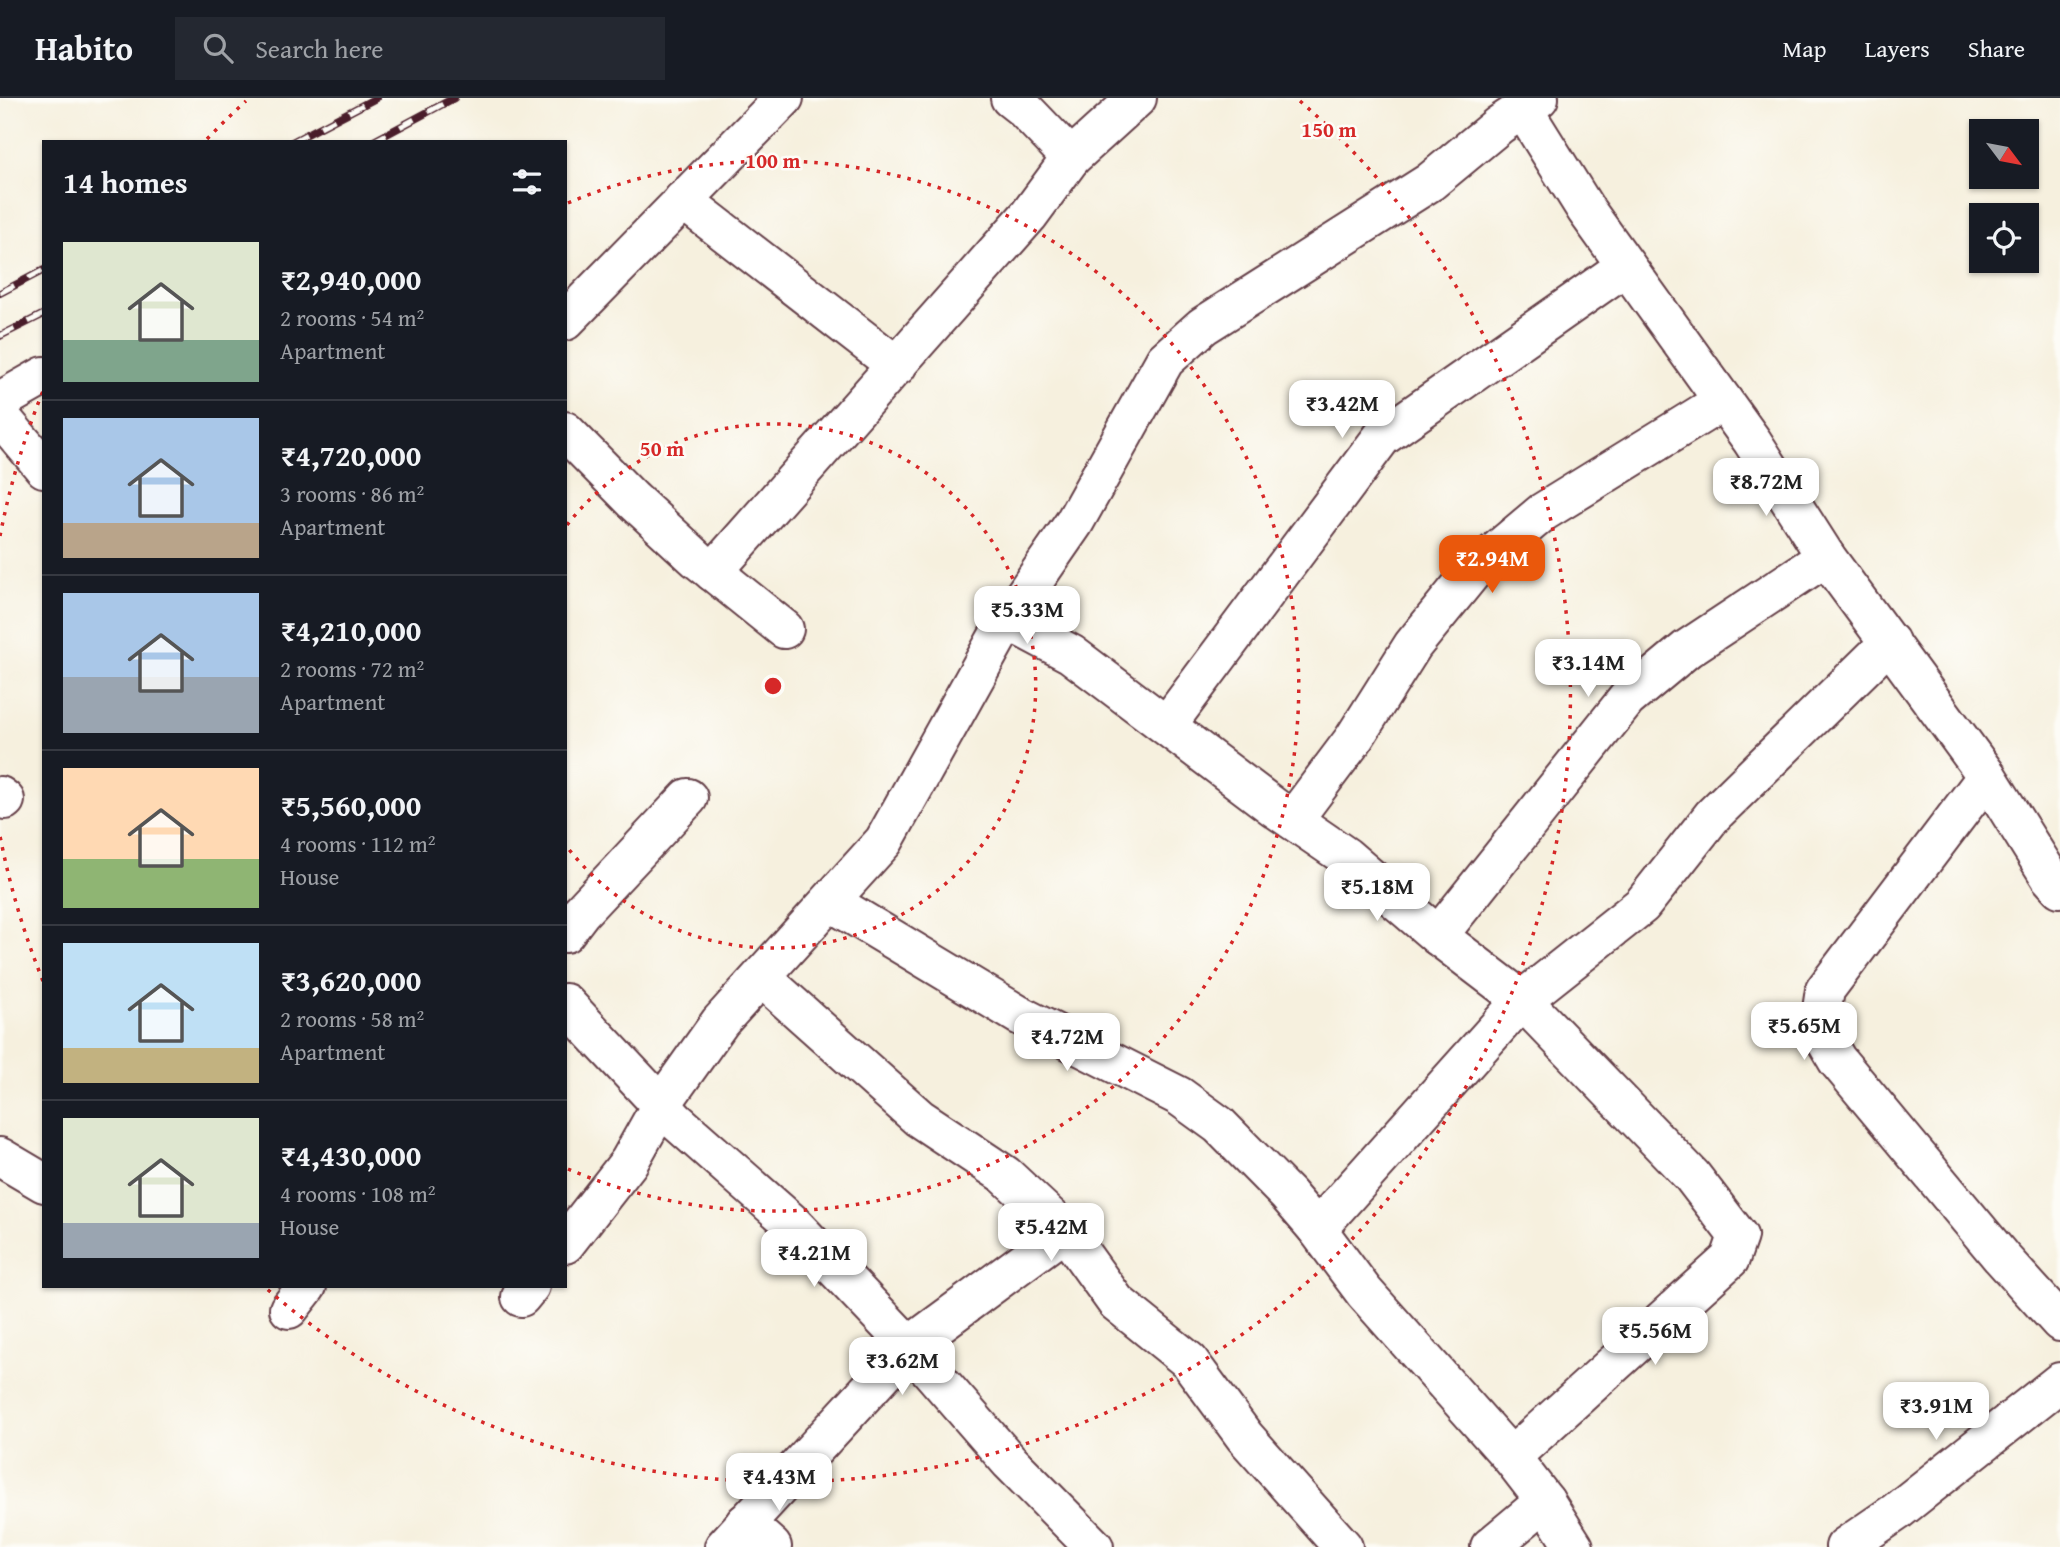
<!DOCTYPE html>
<meta charset="utf-8">
<style>
:root{--surface:#171b24;--page:#242831;--text:#f1f3f6;--muted:#9ea1a6;--line:#363941;--accent:#ea580c}
body{margin:0;font-family:"Gentium Book Plus",serif;background:var(--page);color:var(--text);height:100vh;display:flex;flex-direction:column;font-size:26px;white-space:nowrap}
*{box-sizing:border-box;margin:0}
p{font-size:23px;color:var(--muted)}
.icon{flex:none;width:38px;height:38px;fill:none;stroke:currentColor;stroke-width:2;stroke-linecap:round;stroke-linejoin:round}
.map{position:relative;flex:1;overflow:hidden}
.drawer{position:absolute;left:42px;top:42px;width:525px;height:1148px;display:flex;flex-direction:column;background:var(--surface);border-radius:0px;box-shadow:0 2px 5px #0004}
.drawer>*{flex:none}
.needle{width:46px;rotate:122deg}
.tools{position:absolute;left:1969px;top:21px;display:grid;gap:14px}
.tools a{display:grid;place-items:center;width:70px;height:70px;border-radius:0px;background:var(--surface);box-shadow:0 2px 5px #0004;font-size:35px}
.price{position:absolute;translate:-50% -60px;padding:0 16px;border-radius:14px;background:#fff;color:#222;font-size:23px;line-height:46px;filter:drop-shadow(0 2px 4px #0008)}
.price::after{content:'';position:absolute;left:50%;top:42px;width:21px;height:16px;margin-left:-10px;background:inherit;clip-path:polygon(0 0,100% 0,50% 100%)}
.price.on{background:var(--accent);color:#fff}
ul{padding:0;list-style:none}
li{display:flex;align-items:center;gap:21px;height:175px;padding:0 21px}
li+li{border-top:2px solid var(--line)}
li span{display:grid;place-items:center;flex:none;width:196px;height:140px;border-radius:0px;color:#555}
li>.icon{margin-inline-start:auto}
span .icon{width:84px;height:84px;fill:#fffc;stroke-width:1}
li b{font-size:30px}
h2{display:flex;justify-content:space-between;align-items:center;height:84px;padding:0 21px;font-size:30px}
header{display:flex;align-items:center;gap:42px;box-sizing:border-box;height:98px;padding:0 35px;background:var(--surface);border-bottom:2px solid var(--line)}
header strong{font-size:33px}
nav{display:flex;gap:38px;margin-inline-start:auto;font-size:24px}
.search{width:490px;height:63px;background:var(--page);display:flex;align-items:center;gap:18px;box-sizing:border-box;padding:0 24px;border-radius:0px;color:var(--muted);font-size:26px}
.map>svg:first-child{display:block}
</style>
<header>
<strong>Habito</strong>
<div class="search"><svg class="icon" aria-label="search" viewBox="0 0 24 24"><circle cx="10" cy="10" r="6"/><path d="M15 15l6 6"/></svg>Search here</div>
<nav><a>Map</a><a>Layers</a><a>Share</a></nav>
</header>
<div class="map">
<svg width="2060" height="1449" viewBox="0 0 2060 1449">
<rect width="100%" height="100%" fill="#fdfcf7"/>
<filter id="ink" filterUnits="userSpaceOnUse"><feTurbulence type="fractalNoise" baseFrequency=".0143" numOctaves="2"/><feDisplacementMap in="SourceGraphic" scale="14" xChannelSelector="R" yChannelSelector="G"/><feConvolveMatrix kernelMatrix="1 2 1 2 8 2 1 2 1" color-interpolation-filters="sRGB"/></filter>
<filter id="wash" filterUnits="userSpaceOnUse"><feTurbulence type="fractalNoise" baseFrequency=".00686" numOctaves="4" result="noise"/><feDisplacementMap in="SourceGraphic" scale="28" xChannelSelector="R" yChannelSelector="G"/><feGaussianBlur stdDeviation="1.57" result="paint"/><feColorMatrix in="noise" values="0 0 0 0 0 0 0 0 0 0 0 0 0 0 0 0 0 1.4 0 .05"/><feComposite in="paint" operator="in"/></filter>
<g filter="url(#wash)">
<rect width="100%" height="100%" fill="#f6f0de"/>
</g>
<g filter="url(#ink)">
<g fill="none" stroke-linecap="round" stroke-linejoin="round">
<defs>
<g id="minor">
<path d="M1523,11L1586,112L1752,343L1826,459L1987,678L2050,779L2060,790"/>
<path d="M1071,60L1137,0"/>
<path d="M683,102L897,268"/>
<path d="M565,223L784,0"/>
<path d="M0,303L44,278"/>
<path d="M0,318L44,370"/>
<path d="M565,333L633,402L697,461L784,531"/>
<path d="M713,474L1029,117L1071,60L1024,11L1010,0"/>
<path d="M1007,522L1071,556L1275,710L1345,758L1438,838L1522,902L1692,1078L1738,1138L1730,1161L1511,1359"/>
<path d="M1167,627L1382,339L1626,168"/>
<path d="M1987,678L1825,892L1819,931L1837,962L2001,1159L2060,1224"/>
<path d="M0,698L5,702"/>
<path d="M1293,722L1353,642L1413,547L1474,472L1543,414L1723,303"/>
<path d="M831,804L1019,917L1179,998L1219,1027L1287,1096L1317,1131"/>
<path d="M565,835L581,814L688,700"/>
<path d="M1438,838L1627,601L1687,551L1826,459"/>
<path d="M762,880L919,1020L1005,1077L1065,1133L1116,1204L1189,1263L1245,1339L1343,1449"/>
<path d="M565,905L675,1022L792,1125L909,1248L1010,1364L1094,1449"/>
<path d="M0,1059L44,1085"/>
<path d="M565,1146L629,1064L661,1007L720,924L884,743L1007,522L1074,425L1165,262L1203,228L1430,84L1499,27L1539,0"/>
<path d="M521,1199L530,1188"/>
<path d="M289,1211L307,1188"/>
<path d="M745,1425L772,1449"/>
<path d="M724,1449L909,1248L1065,1133"/>
<path d="M1490,1449L1545,1403"/>
<path d="M1574,1449L1545,1403L1511,1359L1364,1194L1317,1131L1522,902L1642,807L1713,717L1890,544"/>
<path d="M1845,1449L1896,1414L2060,1284"/>
</g>
</defs>
<!-- minor casing -->
<use href="#minor" stroke="#643e46" stroke-width="42"/>
<!-- minor -->
<use href="#minor" stroke="#fff" stroke-width="38"/>
<defs>
<g id="rail">
<path d="M292,44L376,0"/>
<path d="M372,44L454,0"/>
<path d="M0,195L44,172"/>
<path d="M0,238L44,216"/>
</g>
</defs>
<!-- rail casing -->
<use href="#rail" stroke="#4a1f2b" stroke-width="8"/>
<!-- rail -->
<use href="#rail" stroke="#fdfcf7" stroke-width="5" stroke-dasharray="16" stroke-linecap="butt"/>
</g>
</g>
<!-- distance rings -->
<g fill="none" stroke="#d62828" stroke-width="3.5" stroke-dasharray="3.5 7">
<path d="M567 427A262 262 0 1 1 567 749"/>
<path d="M568 105A525 525 0 1 1 568 1071"/>
<path d="M43 883A787 787 0 0 1 0 738M0 438A787 787 0 0 1 43 293M207 41A787 787 0 0 1 246 3M1300 3A787 787 0 0 1 267 1191"/>
</g>
<circle cx="773" cy="588" r="10" fill="#d62828" stroke="#fdfcf7" stroke-width="3.5"/>
<g font-size="21" text-anchor="middle" font-weight="bold" fill="#d62828" stroke="#fdfcf7" stroke-width="5" stroke-linejoin="round" paint-order="stroke">
<text x="1329" y="39">150 m</text>
<text x="773" y="70">100 m</text>
<text x="662" y="358">50 m</text>
</g>
</svg>
<div class="tools">
<a><svg class="needle" viewBox="-14 -14 28 28"><path d="M0-13l5 13h-10z" fill="#e53935"/><path d="M0 13l5-13h-10z" fill="#9ea1a6"/></svg></a>
<a><svg class="icon" aria-label="locate" viewBox="0 0 24 24"><circle cx="12" cy="12" r="6"/><path d="M12 2v4M12 18v4M2 12h4M18 12h4"/></svg></a>
</div>
<b class="price" style="left:1342px;top:342px">₹3.42M</b>
<b class="price" style="left:1766px;top:420px">₹8.72M</b>
<b class="price on" style="left:1492px;top:497px">₹2.94M</b>
<b class="price" style="left:1027px;top:548px">₹5.33M</b>
<b class="price" style="left:1588px;top:601px">₹3.14M</b>
<b class="price" style="left:1377px;top:825px">₹5.18M</b>
<b class="price" style="left:1804px;top:964px">₹5.65M</b>
<b class="price" style="left:1067px;top:975px">₹4.72M</b>
<b class="price" style="left:1051px;top:1165px">₹5.42M</b>
<b class="price" style="left:814px;top:1191px">₹4.21M</b>
<b class="price" style="left:1655px;top:1269px">₹5.56M</b>
<b class="price" style="left:902px;top:1299px">₹3.62M</b>
<b class="price" style="left:1936px;top:1344px">₹3.91M</b>
<b class="price" style="left:779px;top:1415px">₹4.43M</b>
<section class="drawer">
<h2>14 homes<svg class="icon" aria-label="filters" viewBox="0 0 24 24"><path d="M4 7h16M4 17h16"/><circle cx="9" cy="7" r="2"/><circle cx="15" cy="17" r="2"/></svg></h2>
<ul>
<li><span style="background:linear-gradient(#dfe7d0 70%,#7fa58c 0)"><svg class="icon" aria-label="home" viewBox="0 0 24 24"><path d="M3 11l9-7 9 7M6 9v11h12V9"/></svg></span><div><b>₹2,940,000</b><p>2 rooms · 54 m²</p><p>Apartment</p></div></li>
<li><span style="background:linear-gradient(#a9c7e8 75%,#b9a48a 0)"><svg class="icon" aria-label="home" viewBox="0 0 24 24"><path d="M3 11l9-7 9 7M6 9v11h12V9"/></svg></span><div><b>₹4,720,000</b><p>3 rooms · 86 m²</p><p>Apartment</p></div></li>
<li><span style="background:linear-gradient(#a9c7e8 60%,#9aa5b1 0)"><svg class="icon" aria-label="home" viewBox="0 0 24 24"><path d="M3 11l9-7 9 7M6 9v11h12V9"/></svg></span><div><b>₹4,210,000</b><p>2 rooms · 72 m²</p><p>Apartment</p></div></li>
<li><span style="background:linear-gradient(#ffd9b3 65%,#8fb573 0)"><svg class="icon" aria-label="home" viewBox="0 0 24 24"><path d="M3 11l9-7 9 7M6 9v11h12V9"/></svg></span><div><b>₹5,560,000</b><p>4 rooms · 112 m²</p><p>House</p></div></li>
<li><span style="background:linear-gradient(#bfe0f5 75%,#c2b280 0)"><svg class="icon" aria-label="home" viewBox="0 0 24 24"><path d="M3 11l9-7 9 7M6 9v11h12V9"/></svg></span><div><b>₹3,620,000</b><p>2 rooms · 58 m²</p><p>Apartment</p></div></li>
<li><span style="background:linear-gradient(#dfe7d0 75%,#9aa5b1 0)"><svg class="icon" aria-label="home" viewBox="0 0 24 24"><path d="M3 11l9-7 9 7M6 9v11h12V9"/></svg></span><div><b>₹4,430,000</b><p>4 rooms · 108 m²</p><p>House</p></div></li>
</ul>
</section>
</div>
